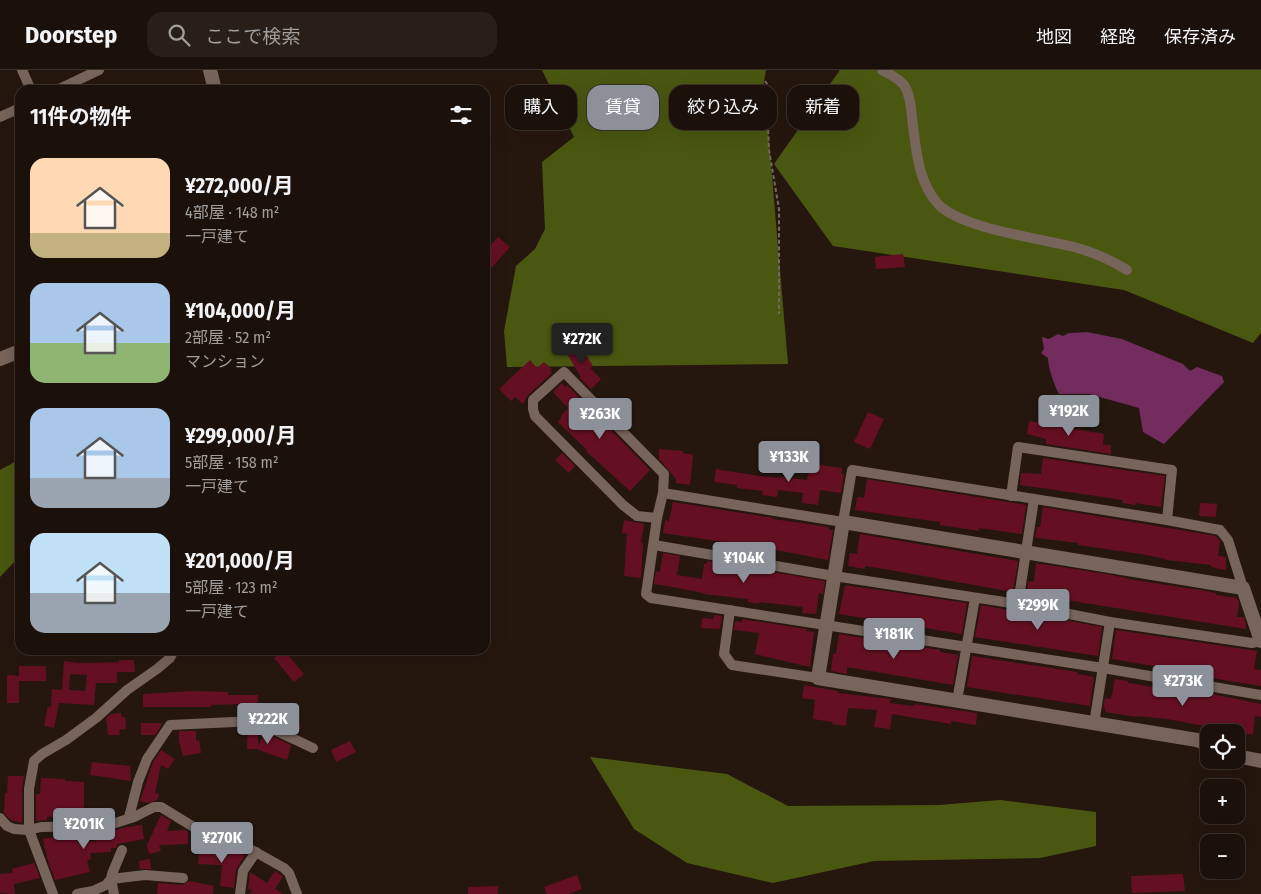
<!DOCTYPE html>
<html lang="ja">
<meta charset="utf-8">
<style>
:root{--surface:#1c110a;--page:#291f18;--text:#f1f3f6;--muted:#a09d9c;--line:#3a312b;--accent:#8c9099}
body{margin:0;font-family:"Fira Sans Condensed","Noto Sans JP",sans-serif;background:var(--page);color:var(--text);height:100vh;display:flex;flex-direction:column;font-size:19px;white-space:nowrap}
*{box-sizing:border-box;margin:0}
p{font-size:16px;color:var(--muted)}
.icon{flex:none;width:28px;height:28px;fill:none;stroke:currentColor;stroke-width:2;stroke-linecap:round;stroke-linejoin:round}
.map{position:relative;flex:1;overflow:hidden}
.sheet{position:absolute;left:15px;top:15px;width:475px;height:570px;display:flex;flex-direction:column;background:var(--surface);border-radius:15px;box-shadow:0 5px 20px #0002,0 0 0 1px var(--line)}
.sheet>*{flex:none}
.banner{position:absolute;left:505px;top:15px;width:475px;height:45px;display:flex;gap:10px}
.fabs{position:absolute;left:1200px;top:654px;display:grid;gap:10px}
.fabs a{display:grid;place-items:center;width:45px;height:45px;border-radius:10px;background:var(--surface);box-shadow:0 5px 20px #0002,0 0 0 1px var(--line);font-size:25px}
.price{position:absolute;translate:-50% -42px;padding:0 11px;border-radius:5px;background:var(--accent);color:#fff;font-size:16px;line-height:32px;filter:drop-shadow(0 1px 2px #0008)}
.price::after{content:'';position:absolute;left:50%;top:30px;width:15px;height:11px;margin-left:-8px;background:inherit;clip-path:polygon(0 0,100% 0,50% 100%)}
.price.current{background:#222;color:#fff}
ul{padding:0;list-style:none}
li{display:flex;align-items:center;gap:15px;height:125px;padding:0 15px}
li span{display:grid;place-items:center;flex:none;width:140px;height:100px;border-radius:15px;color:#555}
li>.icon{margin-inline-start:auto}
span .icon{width:60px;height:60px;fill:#fffc;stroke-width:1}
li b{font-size:21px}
h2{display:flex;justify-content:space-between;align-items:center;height:60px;padding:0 15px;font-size:21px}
.chip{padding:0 18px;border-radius:15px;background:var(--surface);box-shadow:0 5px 20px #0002,0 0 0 1px var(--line);font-size:18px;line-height:45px}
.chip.current{background:var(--accent);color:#fff}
header{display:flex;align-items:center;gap:30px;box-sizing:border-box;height:70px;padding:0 25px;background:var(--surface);border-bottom:1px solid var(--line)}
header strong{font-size:24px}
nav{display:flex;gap:28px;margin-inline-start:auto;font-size:18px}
.search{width:350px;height:45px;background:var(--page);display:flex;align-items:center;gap:12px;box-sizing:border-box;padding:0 18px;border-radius:15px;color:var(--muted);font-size:19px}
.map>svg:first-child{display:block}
</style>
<header>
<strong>Doorstep</strong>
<div class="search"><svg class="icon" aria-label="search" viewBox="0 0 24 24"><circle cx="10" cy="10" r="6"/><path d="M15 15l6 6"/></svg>ここで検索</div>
<nav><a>地図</a><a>経路</a><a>保存済み</a></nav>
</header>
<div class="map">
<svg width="1261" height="824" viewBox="0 0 1261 824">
<rect width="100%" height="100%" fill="#26170e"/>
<!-- forest -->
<g fill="#4a5710">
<path d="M542,0H766L764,12L788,294L507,297L504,261L516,196L535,179L545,159L542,92L574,67Z"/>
<path d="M840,0H1261V263L1253,273L1124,220L833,176L774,94Z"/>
<path d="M20,389V477L16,490L0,507V400Z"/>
<path d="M590,687L727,704L788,736L939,735L1000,730L1096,742V776L1040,788L874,791L773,813L687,793L634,759Z"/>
</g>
<!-- water -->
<path fill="#722c5e" d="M1087,262L1122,269L1183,294L1190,301L1197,297L1222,306L1224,312L1164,374L1143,362L1139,338L1089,324H1059C1054,315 1048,297 1048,288L1041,283L1044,279L1042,267L1049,269L1058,264L1063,266L1069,263Z"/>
<!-- building -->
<g fill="#651022" fill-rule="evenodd">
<path d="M498,167L510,177L485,205V181Z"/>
<path d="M903,184L905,197L876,199L875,187Z"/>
<path d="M561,270L573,281L581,277L593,296L590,298L601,309L591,319L580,308L581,307L559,271Z"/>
<path d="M530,290L537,298L544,292L552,299L550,301L552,303L528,325L523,334L515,327L511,331L499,319Z"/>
<path d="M562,313L565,317L567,315L570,318L650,400L630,421L586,381L587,380L558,352L561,348V346L568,338L553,322Z"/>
<path d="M868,342L884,349L870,379L854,372Z"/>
<path d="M1029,351L1104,364L1103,375H1111V384L1046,374V369L1027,364Z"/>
<path d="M659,379L683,381V383L693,385L690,415L676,413V409L659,389Z"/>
<path d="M562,383L575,396L569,403L555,390Z"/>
<path d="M1043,388L1165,406L1161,437L1135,433V435L1122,433L1123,430L1020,415L1021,403L1041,404Z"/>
<path d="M810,394L842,398L841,404L844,405L841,423L820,420L818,435L802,433L803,423L778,420L777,427L762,425L763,421L737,418V415L714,412L716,399L759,406L780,408L781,407L807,410Z"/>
<path d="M867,409L1026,435L1022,464L979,458V461L940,455V452L855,440L857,427L864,428Z"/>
<path d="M673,432L773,448V449L829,457V460H833L828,490L771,479L663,463L665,450L669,451Z"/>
<path d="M1200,433L1217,434L1216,447L1199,446Z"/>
<path d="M1043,437L1216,466L1220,471L1218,486L1226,487V500L1211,497V495L1166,490V489L1141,484L1078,475V473L1037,468L1035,466L1037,457H1040Z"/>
<path d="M624,450L644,454L641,473H643L641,508L624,506L627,464L622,463Z"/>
<path d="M860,464L1018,491L1013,522L890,500L865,496V499L848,496L850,483L857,484Z"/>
<path d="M663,483L680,486L677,505L702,509L704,494H707V491L825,511L823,524L819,523L816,544L802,543L803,537L759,532V534L748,532V529L703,524V523L678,518L654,514L656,501L660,502Z"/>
<path d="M1036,493L1112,505L1134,510L1200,520L1216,523V525L1237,528L1239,533L1237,547H1244L1246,555V559L1066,530L1067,528L1027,524L1028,511L1034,512Z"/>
<path d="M845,515L967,533L962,564L839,544Z"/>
<path d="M981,535L1102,557L1098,586L975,567Z"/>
<path d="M714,545L722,546L720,559L701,558L702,548L713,549Z"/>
<path d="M742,549L807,559L806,561L814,562L810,597L755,584L759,563L734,560L735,551L742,552Z"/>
<path d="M1116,560L1257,581L1254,599L1261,600V616L1199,606L1202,604L1112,589Z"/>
<path d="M839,564L940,580V582L958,585L953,615L847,597V604L831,601L833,584H836Z"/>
<path d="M284,580L304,604L294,612L274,588Z"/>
<path d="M972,586L1078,602L1077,604L1094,607L1090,636L967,617Z"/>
<path d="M119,590H134L135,602H117V613H96L94,635L59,633L54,658L44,656L48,636L51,637L52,619L62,620L64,591L81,593L119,592ZM70,604L87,605L85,621L69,620Z"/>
<rect x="19" y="596" width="27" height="15"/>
<path d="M7,605L19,606V633H7Z"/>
<path d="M1115,609L1128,611V613L1173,620V617L1194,623H1207L1261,634V647L1255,646L1253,665L1167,649L1137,646V647L1105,642V638H1103L1105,628L1111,629Z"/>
<path d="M804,615L838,621V623L891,629L890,633L914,636V634L977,643L976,655L951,651V654L892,644L890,659L874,657L877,640L848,638L846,656L832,654L833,652L813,649L815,630L802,628Z"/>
<path d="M193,621L228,622V625H258V640H242V634L211,635V637H143V624Z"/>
<path d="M278,642L301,656L297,663L272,651Z"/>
<path d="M121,643L122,647H125L126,659L119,660L120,665H108L106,648L111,644Z"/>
<path d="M141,653H161V656L155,665H141Z"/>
<path d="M248,658L258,660V676L265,663L291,675L287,690L256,679H247Z"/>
<path d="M179,661H196V671L199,670L201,683L183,686L179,671Z"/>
<path d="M350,671L356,682L336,692L331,680Z"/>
<path d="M161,680L175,689L168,699L161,695L155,723L159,724L157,730L148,733L140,731L153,692Z"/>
<path d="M92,692L130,696L131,711L90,705Z"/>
<path d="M8,706H24L22,719V753L11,750L4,743L5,723H7Z"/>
<path d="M41,708L65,709V711L84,712V745L47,747V750L36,751V724H40Z"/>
<path d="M161,745L171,751L167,761L186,760L188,762V774L159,775L161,781L149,784L147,775Z"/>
<path d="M142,755L144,769L117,774L116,778H111V782L90,783L91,789L87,790L90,802L55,810L47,788L43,769L76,764L78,773L96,771V763L110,762L122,758Z"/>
<path d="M199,778L219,779L245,785L236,800L234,818L220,816L222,795L198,794Z"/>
<path d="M150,789L151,799H140L139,791Z"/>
<path d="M34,793L40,808L14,814L15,824L0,823V804L13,803L12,799Z"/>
<path d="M275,801L283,806L275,819L283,824H250L252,820L248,819L250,802L267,813Z"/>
<path d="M1183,804L1185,821L1132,823L1131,806Z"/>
<path d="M577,805L582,819L568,824H547L544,817Z"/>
<path d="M189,811L214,816L213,824H157L158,813L182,815Z"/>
<path d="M498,816V824H468V817Z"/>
</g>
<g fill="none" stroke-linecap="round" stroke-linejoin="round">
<!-- path -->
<path stroke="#756860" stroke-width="2" stroke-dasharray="4 2.5" stroke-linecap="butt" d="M765,11L773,22L768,55L769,80L779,139V244"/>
<!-- street -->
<g stroke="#77645a" stroke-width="10">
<path d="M22,0L31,20"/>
<path d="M882,0C890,4 898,8 904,15C910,24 911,37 912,48C916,77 917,111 938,134C962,159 1039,168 1074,177C1093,182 1111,190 1127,200"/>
<path d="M57,20L99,0"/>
<path d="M0,47L20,38"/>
<path d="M1011,426L1018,377L1172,400L1167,450"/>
<path d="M657,448L637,446L623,435L535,346L533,339V330L564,302L664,404L663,423"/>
<path d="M654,475L834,506L1018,534L1110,552L1252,573L1261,571"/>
<path d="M1243,518L1228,470L1220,460L1167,450L852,400L843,452L663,423L657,448L646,524L651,528L1103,598L1261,625"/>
<path d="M1018,534L1034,429"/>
<path d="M730,540L724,584L732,595L818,608"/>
<path d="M957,631L975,528"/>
<path d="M1094,654L1110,552"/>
<path d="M129,747L138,712L147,689L170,655L255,651L313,678"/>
<path d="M0,748L7,756L14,759L29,760L41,757L96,756L109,755L134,747L154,737H161L218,772L252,780L284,798L289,803L297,824"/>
<path d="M53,824L29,760V719L34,691L42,684L66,670L96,648L127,620L157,599L170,588L174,580"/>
<path d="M77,824L93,821L106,815L111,809L112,804L122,780"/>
<path d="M114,824L111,809L145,805L183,808"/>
<path d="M240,824L243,801L256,782"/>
</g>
<!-- secondary -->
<g stroke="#77645a" stroke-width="14">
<path d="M210,0L215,20"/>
<path d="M0,289L20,281"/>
<path d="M1209,675L1197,670L818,608L843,452L1243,518L1261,571"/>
<path d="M1236,686L1261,691"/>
</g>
</g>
</svg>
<div class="fabs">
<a><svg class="icon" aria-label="locate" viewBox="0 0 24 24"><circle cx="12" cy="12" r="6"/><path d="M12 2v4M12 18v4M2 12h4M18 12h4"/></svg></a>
<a>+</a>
<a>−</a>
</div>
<b class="price current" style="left:582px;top:295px">¥272K</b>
<b class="price" style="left:1069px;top:367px">¥192K</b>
<b class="price" style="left:600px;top:370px">¥263K</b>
<b class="price" style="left:789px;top:413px">¥133K</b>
<b class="price" style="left:744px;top:514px">¥104K</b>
<b class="price" style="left:1038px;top:561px">¥299K</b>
<b class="price" style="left:894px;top:590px">¥181K</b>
<b class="price" style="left:1183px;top:637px">¥273K</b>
<b class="price" style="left:268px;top:675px">¥222K</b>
<b class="price" style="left:84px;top:780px">¥201K</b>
<b class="price" style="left:222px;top:794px">¥270K</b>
<div class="banner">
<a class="chip">購入</a>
<a class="chip current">賃貸</a>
<a class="chip">絞り込み</a>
<a class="chip">新着</a>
</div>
<section class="sheet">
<h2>11件の物件<svg class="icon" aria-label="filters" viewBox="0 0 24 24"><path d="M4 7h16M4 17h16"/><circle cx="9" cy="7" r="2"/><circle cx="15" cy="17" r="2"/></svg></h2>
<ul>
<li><span style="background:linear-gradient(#ffd9b3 75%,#c2b280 0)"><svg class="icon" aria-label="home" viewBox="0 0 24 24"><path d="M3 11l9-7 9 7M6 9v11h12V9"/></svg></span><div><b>¥272,000/月</b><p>4部屋 · 148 m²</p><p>一戸建て</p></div></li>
<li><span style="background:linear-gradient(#a9c7e8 60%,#8fb573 0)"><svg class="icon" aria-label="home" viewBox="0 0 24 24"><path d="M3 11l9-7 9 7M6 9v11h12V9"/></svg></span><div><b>¥104,000/月</b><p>2部屋 · 52 m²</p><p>マンション</p></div></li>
<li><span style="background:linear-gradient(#a9c7e8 70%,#9aa5b1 0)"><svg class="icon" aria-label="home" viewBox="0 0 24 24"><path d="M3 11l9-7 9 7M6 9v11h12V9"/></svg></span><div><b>¥299,000/月</b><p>5部屋 · 158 m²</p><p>一戸建て</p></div></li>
<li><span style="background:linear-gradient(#bfe0f5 60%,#9aa5b1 0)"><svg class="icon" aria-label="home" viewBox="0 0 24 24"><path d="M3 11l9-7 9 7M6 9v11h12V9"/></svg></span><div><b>¥201,000/月</b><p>5部屋 · 123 m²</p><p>一戸建て</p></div></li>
</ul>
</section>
</div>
